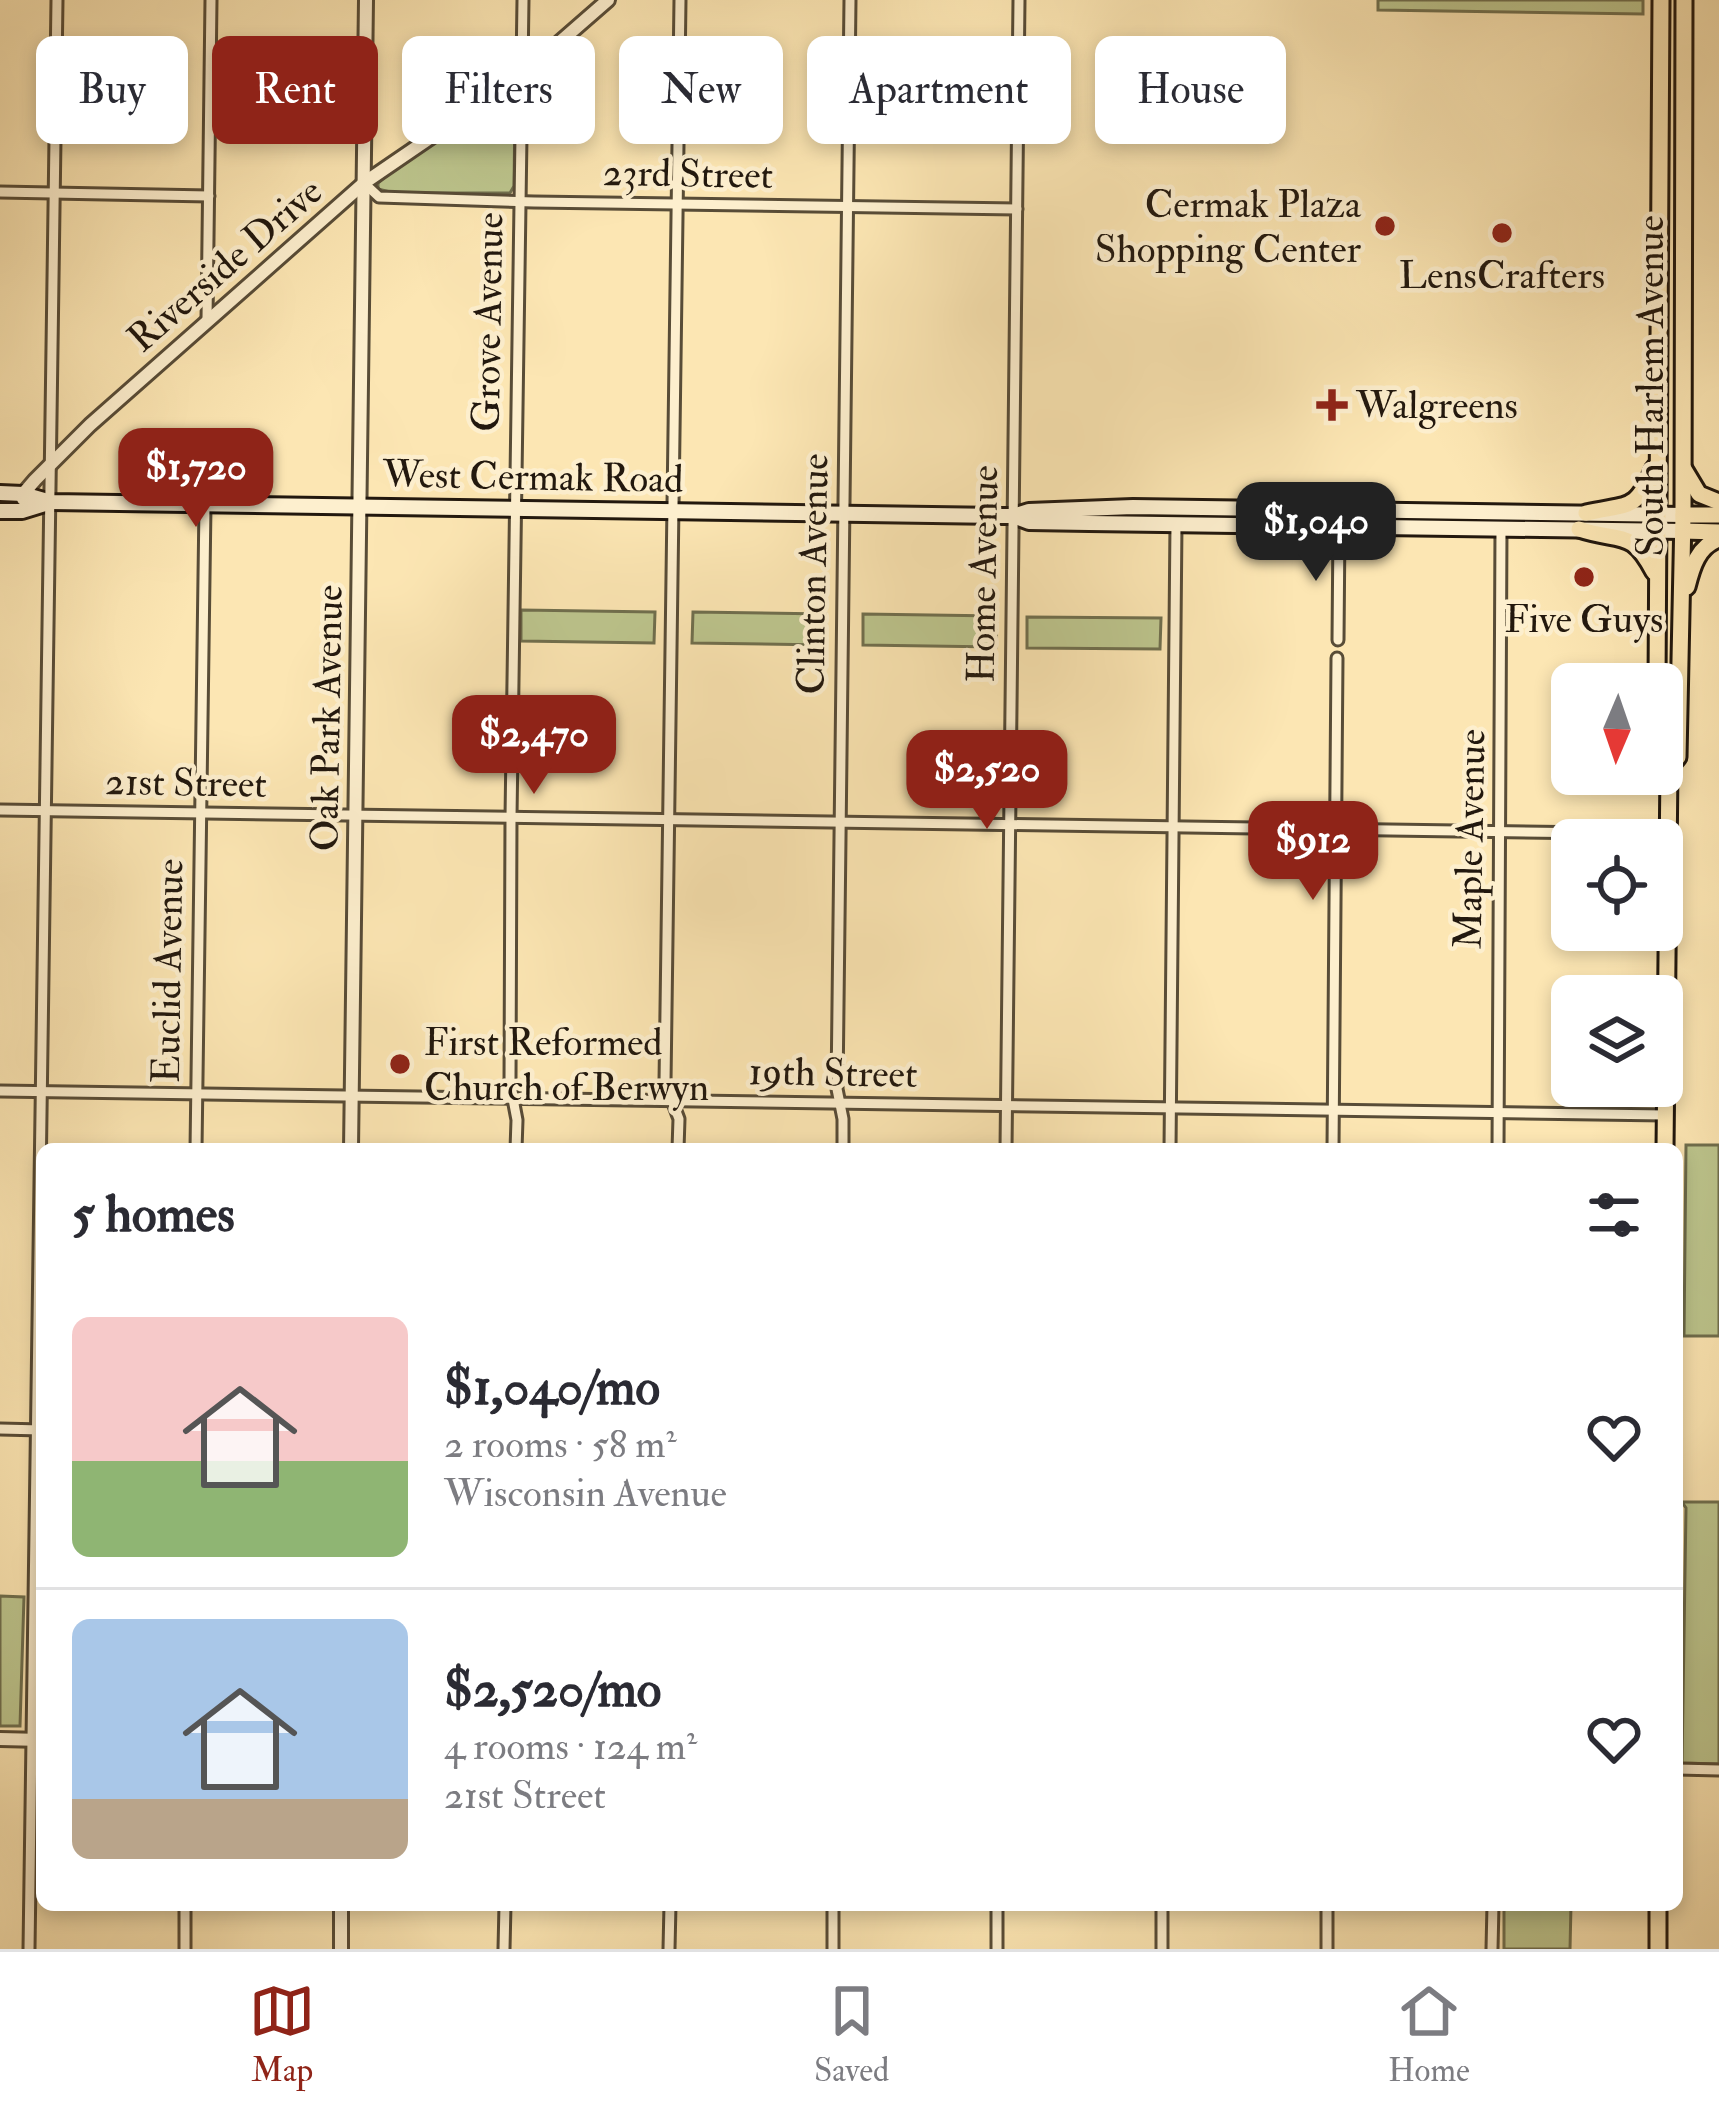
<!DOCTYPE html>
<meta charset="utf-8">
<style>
:root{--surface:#fff;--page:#f2f2f3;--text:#2b2b33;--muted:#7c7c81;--line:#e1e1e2;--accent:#8f2418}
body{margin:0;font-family:"IM FELL Double Pica",serif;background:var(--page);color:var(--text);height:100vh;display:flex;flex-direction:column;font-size:45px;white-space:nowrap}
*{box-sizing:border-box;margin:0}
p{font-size:39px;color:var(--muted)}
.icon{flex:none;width:66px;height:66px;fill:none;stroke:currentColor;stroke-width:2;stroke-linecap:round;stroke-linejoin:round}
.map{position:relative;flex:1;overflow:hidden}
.side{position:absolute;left:36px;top:1143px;width:1647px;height:768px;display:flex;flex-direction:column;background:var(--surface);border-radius:18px;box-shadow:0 6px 18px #0003}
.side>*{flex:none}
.hud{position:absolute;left:36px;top:36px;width:1647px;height:108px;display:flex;gap:24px}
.needle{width:78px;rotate:182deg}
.controls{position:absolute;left:1551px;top:663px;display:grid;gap:24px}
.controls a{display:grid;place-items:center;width:132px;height:132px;border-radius:18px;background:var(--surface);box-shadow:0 6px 18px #0003;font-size:60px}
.price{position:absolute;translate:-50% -102px;padding:0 27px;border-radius:24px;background:var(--accent);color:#fff;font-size:39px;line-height:78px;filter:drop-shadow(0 3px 6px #0008)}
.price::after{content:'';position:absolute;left:50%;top:72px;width:36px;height:27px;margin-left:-18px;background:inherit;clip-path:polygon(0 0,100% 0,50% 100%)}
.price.on{background:#222;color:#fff}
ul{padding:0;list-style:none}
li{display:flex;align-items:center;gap:36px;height:300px;padding:0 36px}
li+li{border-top:3px solid var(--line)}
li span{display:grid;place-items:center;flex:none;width:336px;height:240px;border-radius:18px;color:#555}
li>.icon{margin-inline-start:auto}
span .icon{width:144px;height:144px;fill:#fffc;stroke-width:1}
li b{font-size:51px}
h2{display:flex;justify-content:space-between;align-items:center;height:144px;padding:0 36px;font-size:51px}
.pill{padding:0 42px;border-radius:18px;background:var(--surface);box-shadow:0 6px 18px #0003;font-size:42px;line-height:108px}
.pill.on{background:var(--accent);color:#fff}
.tab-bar{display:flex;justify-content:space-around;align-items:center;height:168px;border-top:3px solid var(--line);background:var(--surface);font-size:33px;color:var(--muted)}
.tab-bar a{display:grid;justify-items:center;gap:6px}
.tab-bar .on{color:var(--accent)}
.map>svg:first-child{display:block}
</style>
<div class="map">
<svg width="1719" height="1949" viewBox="0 0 1719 1949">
<rect width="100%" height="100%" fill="#fce6b3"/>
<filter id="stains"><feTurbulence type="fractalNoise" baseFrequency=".00167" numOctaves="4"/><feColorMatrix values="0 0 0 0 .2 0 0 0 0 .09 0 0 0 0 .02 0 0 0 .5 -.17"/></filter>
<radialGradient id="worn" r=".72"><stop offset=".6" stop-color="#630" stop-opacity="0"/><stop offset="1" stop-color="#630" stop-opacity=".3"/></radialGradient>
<!-- green -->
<g fill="#bdc68e" stroke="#706f4e" stroke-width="3">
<path d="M1378,0H1643V14L1378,10Z"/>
<path d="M501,98H510L515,107L514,186L510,193H394L378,189V183L401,163Z"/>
<path d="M521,610L655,612L654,643L521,641Z"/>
<path d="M693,612L826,614V645L692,643Z"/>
<path d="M863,614L997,616L996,647L863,645Z"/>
<path d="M1027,617L1161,618L1160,649L1027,648Z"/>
<path d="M1686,1145H1719V1336H1684Z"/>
<path d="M1682,1502H1719V1764L1682,1763L1686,1508Z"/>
<path d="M0,1596L24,1597L20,1726H0Z"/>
<path d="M1504,1905H1571L1570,1949H1504Z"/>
</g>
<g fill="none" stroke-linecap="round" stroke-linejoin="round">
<defs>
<g id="minor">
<path d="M364,183L379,197L534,202L1017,209"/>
<path d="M0,192L209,196"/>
<path d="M207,319L211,0"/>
<path d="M1338,640L1339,527"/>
<path d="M0,810L1668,834"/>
<path d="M0,1091L1665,1115"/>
<path d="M196,1149L205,505"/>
<path d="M516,1149L517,1120L510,1083L511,817L523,0"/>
<path d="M678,1149L679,1119L665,1082L680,0"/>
<path d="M843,1149V1119L837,1089L850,0"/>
<path d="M1006,1149L1019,0"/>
<path d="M1170,1149L1176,524"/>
<path d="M1333,1149L1337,658"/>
<path d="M1498,1149L1501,529"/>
<path d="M0,1429L42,1430"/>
<path d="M1677,1769L1719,1770"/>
<path d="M29,1949L57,0"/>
<path d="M185,1949V1905"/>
<path d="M504,1949L505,1905"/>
<path d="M669,1949L670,1905"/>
<path d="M833,1949V1905"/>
<path d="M997,1949V1905"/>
<path d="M1162,1949V1905"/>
<path d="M1327,1949V1905"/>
<path d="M1492,1949L1493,1905"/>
</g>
<g id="tertiary">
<path d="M23,499V494L35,480L90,425L364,183L522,75L608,0"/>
<path d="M351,1149L366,0"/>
<path d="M0,1739L42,1740"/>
<path d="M341,1949V1905"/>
</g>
<g id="secondary">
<path d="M0,493L23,494L51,502L1000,516H1013L1029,522L1089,523L1683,531"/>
<path d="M0,511H22L48,503"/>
<path d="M1013,516L1029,511L1133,507L1683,515"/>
</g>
<g id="primary">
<path d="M1684,469L1699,494L1719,502"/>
<path d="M1586,513C1630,503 1635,512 1654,468"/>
<path d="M1683,515H1719"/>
<path d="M1579,529C1621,543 1631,528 1654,572"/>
<path d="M1683,531L1719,532"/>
<path d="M1687,587C1692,567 1698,546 1719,539"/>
<path d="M1657,684L1661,0"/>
<path d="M1665,1149L1669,768L1678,757L1683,515L1684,0"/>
<path d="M1658,1949V1905"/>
</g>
</defs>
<!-- minor casing -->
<use href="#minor" stroke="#584c37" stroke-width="15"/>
<!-- tertiary casing -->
<use href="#tertiary" stroke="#584c37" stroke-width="18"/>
<!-- secondary casing -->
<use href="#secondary" stroke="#22180e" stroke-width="20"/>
<!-- primary casing -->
<use href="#primary" stroke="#22180e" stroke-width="21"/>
<!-- minor -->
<use href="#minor" stroke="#fdefce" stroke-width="9"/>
<!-- tertiary -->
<use href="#tertiary" stroke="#fdefce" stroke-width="12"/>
<!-- secondary -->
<use href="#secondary" stroke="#fdefce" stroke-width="14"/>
<!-- primary -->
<use href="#primary" stroke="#fce6b3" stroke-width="15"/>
</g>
<!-- markers -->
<g fill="#8f2418" stroke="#fdefce" stroke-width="4.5">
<circle cx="1385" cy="226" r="12"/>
<circle cx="1502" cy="233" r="12"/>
<path d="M1326 387h12v12h12v12h-12v12h-12v-12h-12v-12h12z"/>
<circle cx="1584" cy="577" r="12"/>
<circle cx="400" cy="1064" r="12"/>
</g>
<g text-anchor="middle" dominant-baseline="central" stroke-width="9" stroke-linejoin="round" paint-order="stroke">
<!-- street labels -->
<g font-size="39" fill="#22180e" stroke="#fdefce">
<text transform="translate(688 174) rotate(1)">23rd Street</text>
<text transform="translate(225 265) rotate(-41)">Riverside Drive</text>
<text transform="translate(488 322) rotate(-89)">Grove Avenue</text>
<text transform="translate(1650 386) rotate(-90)">South Harlem Avenue</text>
<text transform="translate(533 477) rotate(1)">West Cermak Road</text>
<text transform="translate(813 574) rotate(-89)">Clinton Avenue</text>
<text transform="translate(983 574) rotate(-89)">Home Avenue</text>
<text transform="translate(327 718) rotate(-89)">Oak Park Avenue</text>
<text transform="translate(186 783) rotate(1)">21st Street</text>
<text transform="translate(1470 839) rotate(-89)">Maple Avenue</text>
<text transform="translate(168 971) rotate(-89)">Euclid Avenue</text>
<text transform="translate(833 1073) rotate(1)">19th Street</text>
</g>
<!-- poi labels -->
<g font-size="39" fill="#22180e" stroke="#fdefce">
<text x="1361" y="204" text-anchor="end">Cermak Plaza<tspan x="1361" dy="45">Shopping Center</tspan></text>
<text x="1502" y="275">LensCrafters</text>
<text x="1356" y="405" text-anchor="start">Walgreens</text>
<text x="1584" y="619">Five Guys</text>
<text x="424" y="1042" text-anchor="start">First Reformed<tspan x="424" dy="45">Church of Berwyn</tspan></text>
</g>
</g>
<rect width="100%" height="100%" filter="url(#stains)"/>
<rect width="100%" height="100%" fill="url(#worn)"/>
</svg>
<div class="controls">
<a><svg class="needle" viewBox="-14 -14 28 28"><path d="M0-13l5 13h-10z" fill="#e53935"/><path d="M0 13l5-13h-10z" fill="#7c7c81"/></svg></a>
<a><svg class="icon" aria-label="locate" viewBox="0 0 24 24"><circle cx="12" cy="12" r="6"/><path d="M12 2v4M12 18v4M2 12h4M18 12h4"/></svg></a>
<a><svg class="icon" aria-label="layers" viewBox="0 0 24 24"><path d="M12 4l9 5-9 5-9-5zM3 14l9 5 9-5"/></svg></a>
</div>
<b class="price" style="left:196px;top:530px">$1,720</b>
<b class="price on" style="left:1316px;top:584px">$1,040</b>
<b class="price" style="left:534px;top:797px">$2,470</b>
<b class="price" style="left:987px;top:832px">$2,520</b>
<b class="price" style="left:1313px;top:903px">$912</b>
<div class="hud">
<a class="pill">Buy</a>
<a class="pill on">Rent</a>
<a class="pill">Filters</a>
<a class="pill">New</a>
<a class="pill">Apartment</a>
<a class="pill">House</a>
</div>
<section class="side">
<h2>5 homes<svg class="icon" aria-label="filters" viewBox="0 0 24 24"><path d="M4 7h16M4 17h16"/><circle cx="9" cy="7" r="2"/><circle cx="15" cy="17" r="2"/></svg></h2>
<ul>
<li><span style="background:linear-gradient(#f6c9c9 60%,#8fb573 0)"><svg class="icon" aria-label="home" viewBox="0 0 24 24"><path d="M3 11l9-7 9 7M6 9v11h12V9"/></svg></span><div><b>$1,040/mo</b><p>2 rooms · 58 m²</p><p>Wisconsin Avenue</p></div><svg class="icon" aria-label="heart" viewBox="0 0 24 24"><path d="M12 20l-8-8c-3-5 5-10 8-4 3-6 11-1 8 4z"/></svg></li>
<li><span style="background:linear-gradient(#a9c7e8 75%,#b9a48a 0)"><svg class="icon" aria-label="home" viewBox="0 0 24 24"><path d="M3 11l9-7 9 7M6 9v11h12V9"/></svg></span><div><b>$2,520/mo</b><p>4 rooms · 124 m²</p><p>21st Street</p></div><svg class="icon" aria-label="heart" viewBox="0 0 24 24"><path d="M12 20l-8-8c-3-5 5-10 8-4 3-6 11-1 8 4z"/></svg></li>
</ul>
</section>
</div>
<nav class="tab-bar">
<a class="on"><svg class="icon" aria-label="map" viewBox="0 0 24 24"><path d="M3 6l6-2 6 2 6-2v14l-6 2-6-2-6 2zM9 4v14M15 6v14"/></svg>Map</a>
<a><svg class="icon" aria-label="saved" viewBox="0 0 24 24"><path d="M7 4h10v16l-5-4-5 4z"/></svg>Saved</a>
<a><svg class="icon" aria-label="home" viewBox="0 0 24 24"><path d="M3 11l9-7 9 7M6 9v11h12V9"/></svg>Home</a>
</nav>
